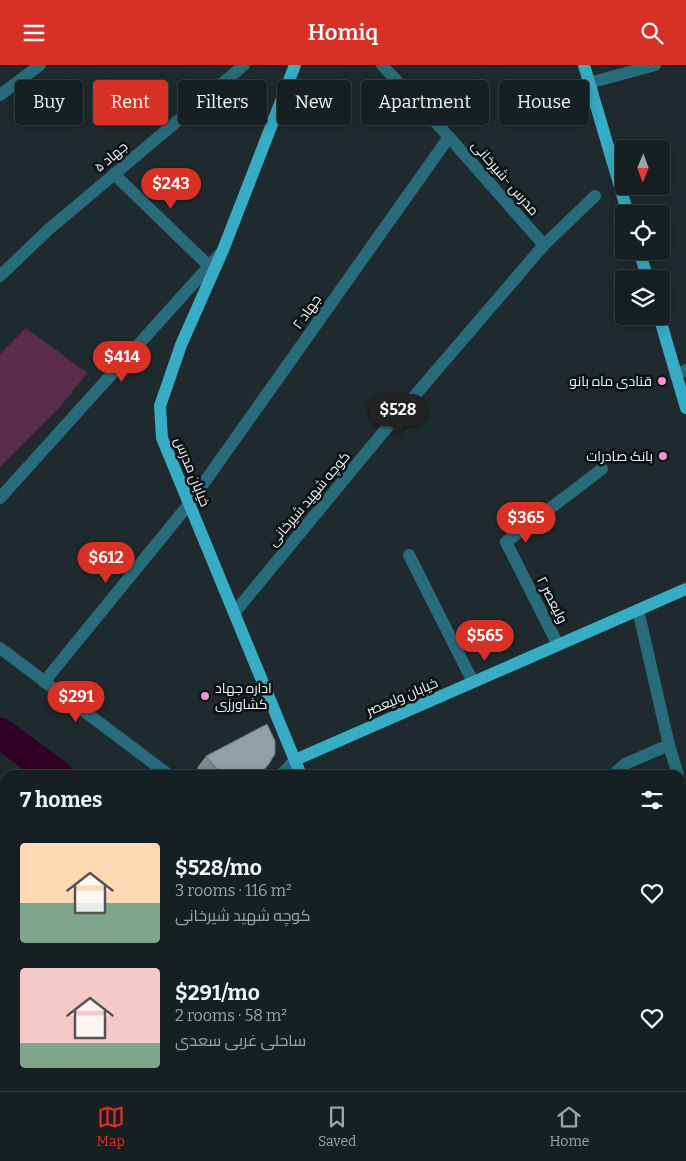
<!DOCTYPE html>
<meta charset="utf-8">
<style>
:root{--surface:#162022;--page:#1f282a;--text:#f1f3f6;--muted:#9ea3a5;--line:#353e40;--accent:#d93025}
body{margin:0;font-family:Bitter,Cairo,serif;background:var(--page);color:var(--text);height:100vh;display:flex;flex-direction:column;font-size:19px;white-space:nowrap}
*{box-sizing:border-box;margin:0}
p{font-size:16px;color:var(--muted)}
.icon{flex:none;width:28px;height:28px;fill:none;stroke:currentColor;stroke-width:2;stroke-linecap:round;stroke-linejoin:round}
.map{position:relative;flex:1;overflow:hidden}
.panel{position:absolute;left:0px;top:705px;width:686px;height:321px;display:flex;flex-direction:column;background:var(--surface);border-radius:15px 15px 0 0;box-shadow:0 2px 12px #0003,0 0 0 1px var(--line)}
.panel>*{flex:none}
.top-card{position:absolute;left:15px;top:15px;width:656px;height:45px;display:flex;gap:10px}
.needle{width:32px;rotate:181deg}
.controls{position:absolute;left:615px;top:75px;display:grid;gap:10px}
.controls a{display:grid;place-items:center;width:55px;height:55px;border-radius:5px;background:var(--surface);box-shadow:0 2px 12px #0003,0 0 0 1px var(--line);font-size:25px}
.price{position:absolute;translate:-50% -42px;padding:0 11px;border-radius:18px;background:var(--accent);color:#fff;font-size:16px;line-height:32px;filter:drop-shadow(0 1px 2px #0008)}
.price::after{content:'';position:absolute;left:50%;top:30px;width:15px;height:11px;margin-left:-8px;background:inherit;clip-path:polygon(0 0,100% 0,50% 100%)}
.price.current{background:#222;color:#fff}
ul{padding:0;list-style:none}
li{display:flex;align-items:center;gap:15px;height:125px;padding:0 20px}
li span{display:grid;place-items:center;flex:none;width:140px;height:100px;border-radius:5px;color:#555}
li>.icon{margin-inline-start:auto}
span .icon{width:60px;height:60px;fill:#fffc;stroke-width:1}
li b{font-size:21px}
h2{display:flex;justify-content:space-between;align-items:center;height:60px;padding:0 20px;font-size:21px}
.tag{padding:0 18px;border-radius:5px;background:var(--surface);box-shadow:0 2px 12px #0003,0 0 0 1px var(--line);font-size:18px;line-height:45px}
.tag.current{background:var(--accent);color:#fff}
header{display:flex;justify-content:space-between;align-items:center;height:65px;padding:0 20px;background:var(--accent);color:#fff;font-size:22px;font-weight:600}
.tab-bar{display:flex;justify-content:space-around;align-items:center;height:70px;border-top:1px solid var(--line);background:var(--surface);font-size:14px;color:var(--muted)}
.tab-bar a{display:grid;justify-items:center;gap:2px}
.tab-bar .current{color:var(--accent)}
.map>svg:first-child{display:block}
</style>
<header><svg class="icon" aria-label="menu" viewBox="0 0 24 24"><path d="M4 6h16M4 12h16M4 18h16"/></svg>Homiq<svg class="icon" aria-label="search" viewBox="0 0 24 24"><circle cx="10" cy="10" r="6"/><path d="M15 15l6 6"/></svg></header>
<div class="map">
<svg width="686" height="1026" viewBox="0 0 686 1026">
<rect width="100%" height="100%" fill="#1e2a2d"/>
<!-- green -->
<path fill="#5b2b4b" d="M26,263L87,308L60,342L0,402V289Z"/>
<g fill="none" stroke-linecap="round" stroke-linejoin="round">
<!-- river -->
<g stroke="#320024" stroke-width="31">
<path d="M0,668L57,710"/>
<path d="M363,1021L365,1026"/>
</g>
<!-- minor -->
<g stroke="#286c7b" stroke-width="12">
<path d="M382,0L449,72L544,180"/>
<path d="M589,18L655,0"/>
<path d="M0,30L40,0"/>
<path d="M114,109L209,201"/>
<path d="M0,211L48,165L244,0"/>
<path d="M676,310L686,305"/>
<path d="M0,433L221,188"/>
<path d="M409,490L473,617"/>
<path d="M638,545L669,680L678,710"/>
<path d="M235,547L380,371L544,180L595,131"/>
<path d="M558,580L506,477L602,404"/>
<path d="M0,583L169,710"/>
<path d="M44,617L189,439L449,72"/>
<path d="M281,710L295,695"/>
<path d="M613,710L625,699L669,680"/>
<path d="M681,722L686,738"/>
<path d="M0,736L5,740"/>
<path d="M0,777L5,775"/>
<path d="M681,800L686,796"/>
<path d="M0,849L5,848"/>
<path d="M0,916L5,915"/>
<path d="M681,977L686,976"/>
<path d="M304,1021L305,1026"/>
<path d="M231,1026L248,1021"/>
<path d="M505,1026L522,1021"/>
</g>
<!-- major -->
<g stroke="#36acc5" stroke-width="12">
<path d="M295,0L223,185L181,280L160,341L162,373L301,710"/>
<path d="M584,0L628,149"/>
<path d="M639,186L648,214"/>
<path d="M659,251L686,343"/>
<path d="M295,695L686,524"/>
<path d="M430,1021L432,1026"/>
</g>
</g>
<!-- wall -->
<path fill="#7d8a8c" d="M206,691L262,710H203L197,703Z"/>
<!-- shaded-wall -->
<path fill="#667072" d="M269,699L262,710H259Z"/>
<!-- building -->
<path fill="#91a0a3" stroke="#667072" d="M267,659L275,676V689L269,699L259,710H222L206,691Z"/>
<!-- markers -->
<g fill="#f591d2" stroke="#0c1213" stroke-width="2">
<circle cx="662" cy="316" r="5"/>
<circle cx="663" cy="391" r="5"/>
<circle cx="205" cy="631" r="5"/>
</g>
<g text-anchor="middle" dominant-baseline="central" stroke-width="5" stroke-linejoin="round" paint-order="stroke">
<!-- street labels -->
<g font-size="14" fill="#edf5f7" stroke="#0c1213">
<text transform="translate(111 92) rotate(-40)">جهاد ۵</text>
<text transform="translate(505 113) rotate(49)">مدرس -شیرخانی</text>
<text transform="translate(307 247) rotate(-55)">جهاد ۲</text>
<text transform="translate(192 407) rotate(68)">خیابان مدرس</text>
<text transform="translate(309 434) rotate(-50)">کوچه شهید شیرخانی</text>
<text transform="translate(552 535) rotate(63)">ولیعصر ۲</text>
<text transform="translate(402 632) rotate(-23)">خیابان ولیعصر</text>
</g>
<!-- poi labels -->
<g font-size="14" fill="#edf5f7" stroke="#0c1213" text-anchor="end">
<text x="652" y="316">قنادی ماه بانو</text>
<text x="653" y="391">بانک صادرات</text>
<text x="215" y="623" text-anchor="start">اداره جهاد<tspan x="215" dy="16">کشاورزی</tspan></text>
</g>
</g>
</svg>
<div class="controls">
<a><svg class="needle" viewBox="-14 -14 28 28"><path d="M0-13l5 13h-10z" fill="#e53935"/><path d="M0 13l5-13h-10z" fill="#9ea3a5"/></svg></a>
<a><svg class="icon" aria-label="locate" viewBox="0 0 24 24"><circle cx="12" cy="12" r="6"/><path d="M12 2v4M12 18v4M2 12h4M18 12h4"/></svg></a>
<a><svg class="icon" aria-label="layers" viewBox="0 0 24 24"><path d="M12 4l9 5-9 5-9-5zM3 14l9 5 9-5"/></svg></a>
</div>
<b class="price" style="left:171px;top:145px">$243</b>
<b class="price" style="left:122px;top:318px">$414</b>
<b class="price current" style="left:398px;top:371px">$528</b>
<b class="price" style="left:526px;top:479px">$365</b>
<b class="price" style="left:106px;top:519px">$612</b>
<b class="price" style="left:485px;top:597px">$565</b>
<b class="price" style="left:76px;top:658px">$291</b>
<div class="top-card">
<a class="tag">Buy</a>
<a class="tag current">Rent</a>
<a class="tag">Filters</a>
<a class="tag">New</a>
<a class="tag">Apartment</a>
<a class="tag">House</a>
</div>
<section class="panel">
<h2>7 homes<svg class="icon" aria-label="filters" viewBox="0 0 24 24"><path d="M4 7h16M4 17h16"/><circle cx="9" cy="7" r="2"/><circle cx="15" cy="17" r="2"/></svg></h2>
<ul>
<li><span style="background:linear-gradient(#ffd9b3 60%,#7fa58c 0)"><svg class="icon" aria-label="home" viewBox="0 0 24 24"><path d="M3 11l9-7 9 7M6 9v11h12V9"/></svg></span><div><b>$528/mo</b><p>3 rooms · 116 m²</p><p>کوچه شهید شیرخانی</p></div><svg class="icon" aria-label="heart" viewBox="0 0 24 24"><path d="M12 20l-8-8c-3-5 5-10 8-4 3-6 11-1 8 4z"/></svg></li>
<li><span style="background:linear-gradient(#f6c9c9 75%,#7fa58c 0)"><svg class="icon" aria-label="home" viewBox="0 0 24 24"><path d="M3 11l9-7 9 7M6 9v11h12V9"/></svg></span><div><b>$291/mo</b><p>2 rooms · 58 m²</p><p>ساحلی غربی سعدی</p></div><svg class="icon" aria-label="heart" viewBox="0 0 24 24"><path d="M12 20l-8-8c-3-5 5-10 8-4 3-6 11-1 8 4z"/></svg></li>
</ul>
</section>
</div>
<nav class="tab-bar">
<a class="current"><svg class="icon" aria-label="map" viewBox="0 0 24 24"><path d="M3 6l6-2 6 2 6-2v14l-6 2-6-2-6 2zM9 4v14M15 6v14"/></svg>Map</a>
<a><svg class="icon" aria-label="saved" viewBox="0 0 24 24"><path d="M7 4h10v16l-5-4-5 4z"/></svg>Saved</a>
<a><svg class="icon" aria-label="home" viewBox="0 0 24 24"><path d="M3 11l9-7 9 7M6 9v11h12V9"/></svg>Home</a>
</nav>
